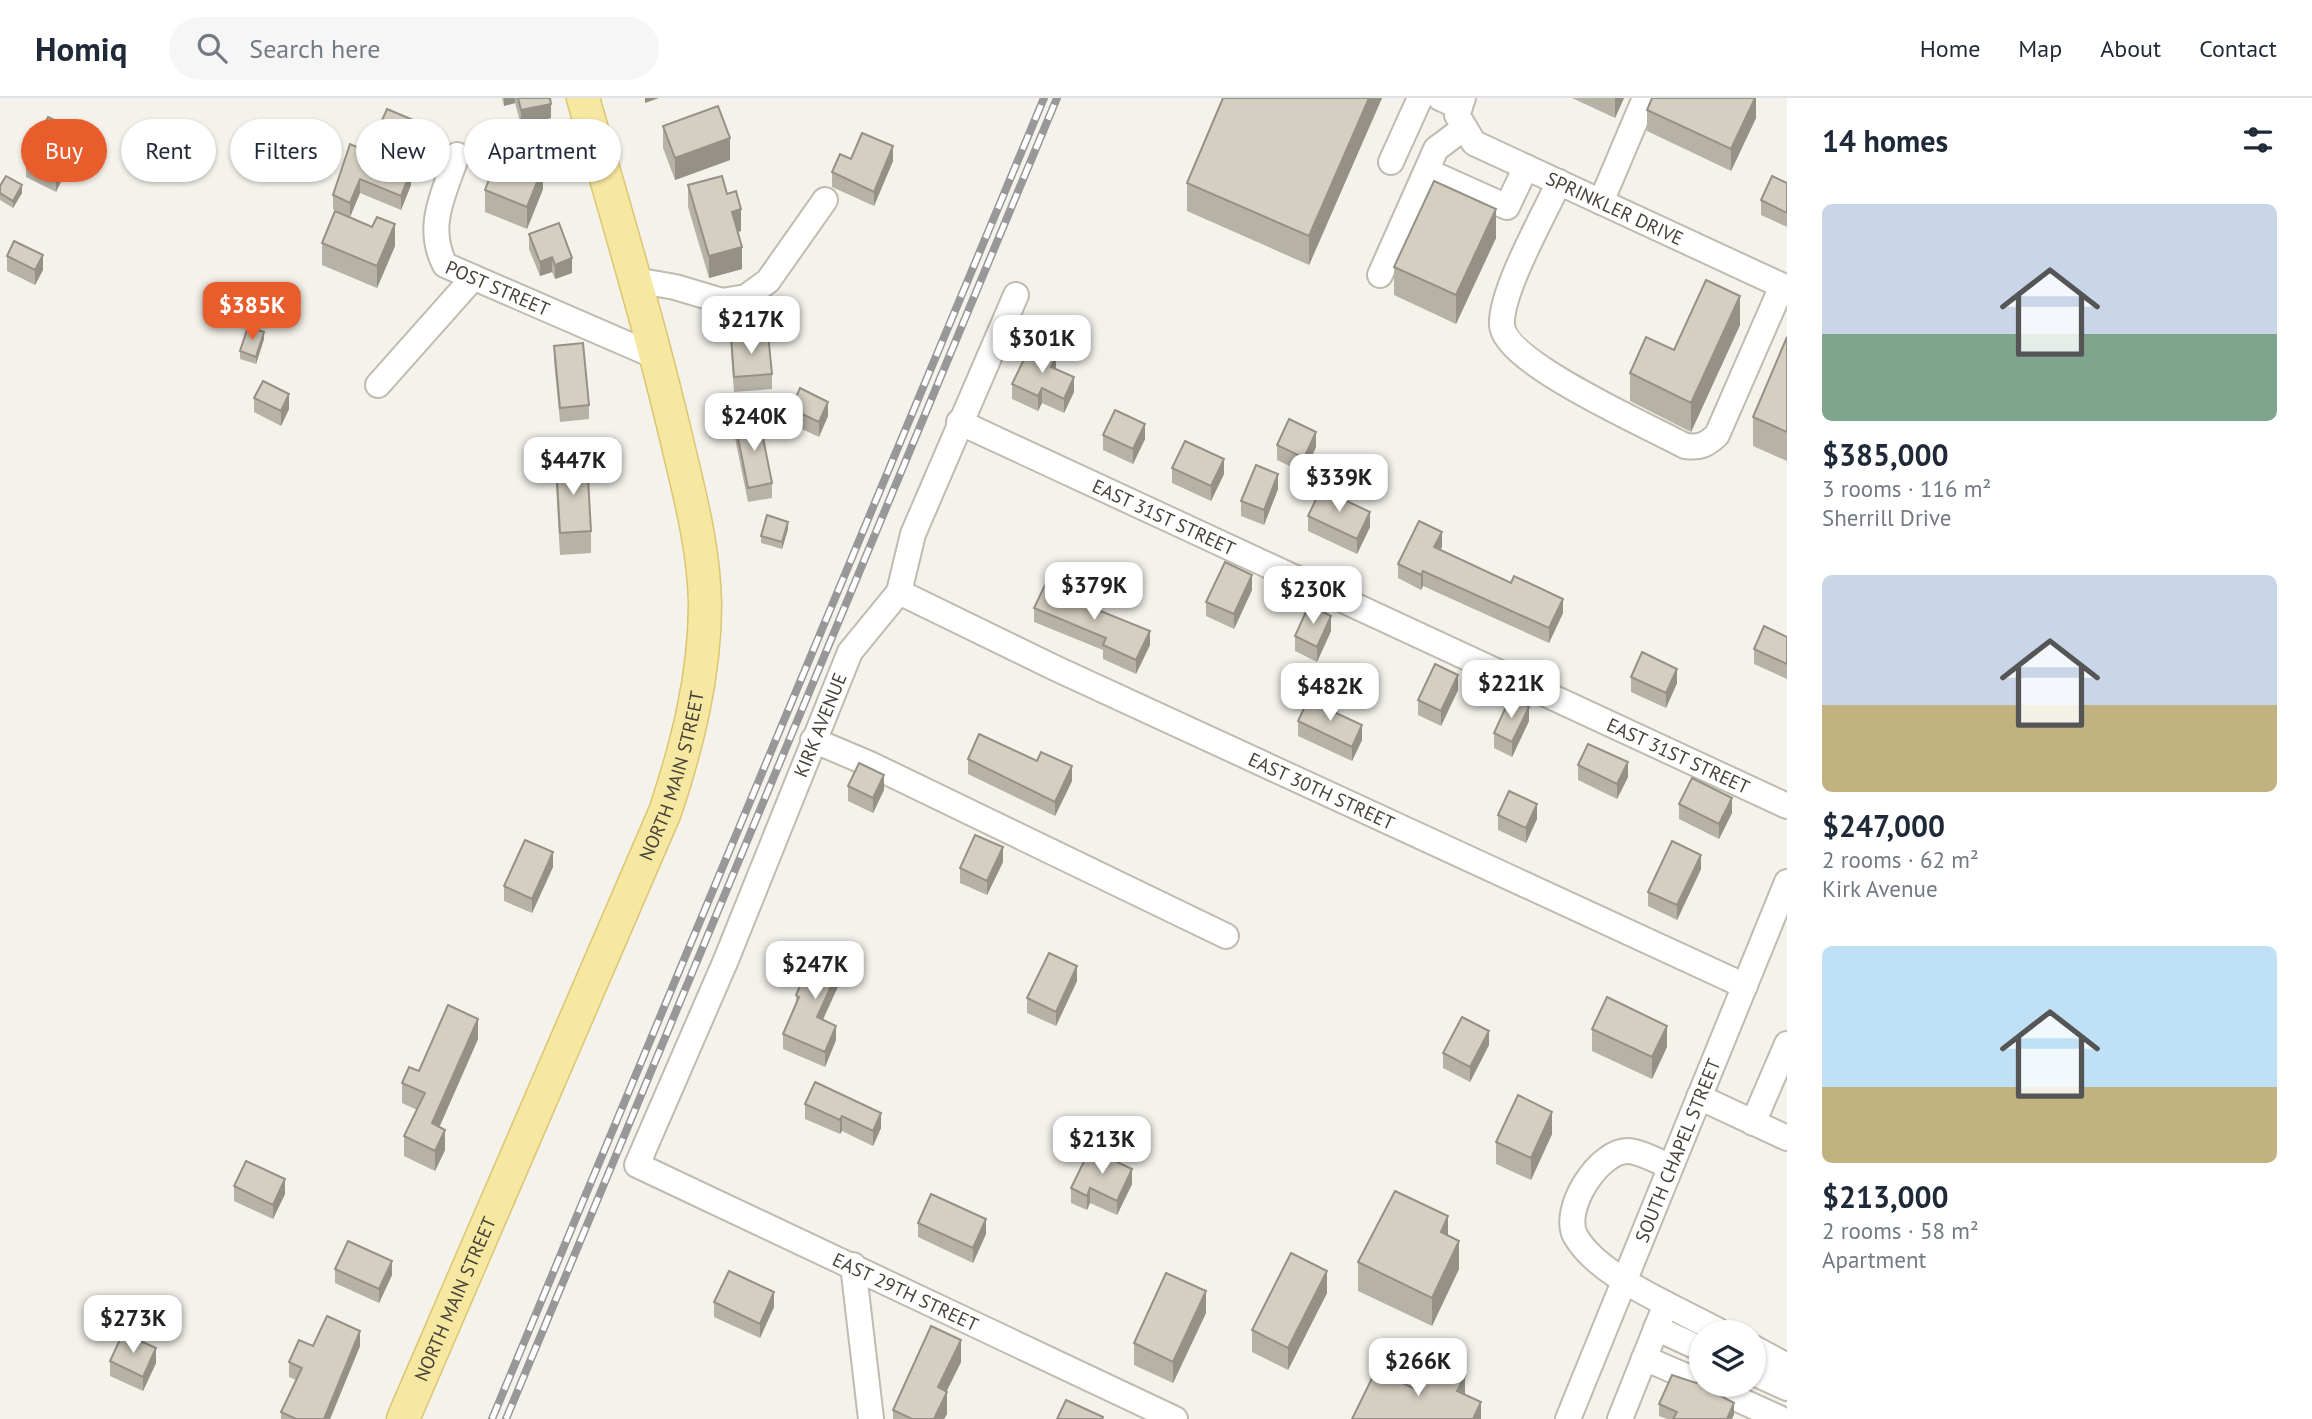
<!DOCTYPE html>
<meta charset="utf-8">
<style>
:root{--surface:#fff;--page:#f6f6f7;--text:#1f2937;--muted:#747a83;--line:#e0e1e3;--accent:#e95d2d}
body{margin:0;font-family:"PT Sans",sans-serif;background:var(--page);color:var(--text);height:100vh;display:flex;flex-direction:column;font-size:26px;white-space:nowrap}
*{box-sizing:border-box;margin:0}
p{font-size:23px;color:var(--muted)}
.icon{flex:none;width:38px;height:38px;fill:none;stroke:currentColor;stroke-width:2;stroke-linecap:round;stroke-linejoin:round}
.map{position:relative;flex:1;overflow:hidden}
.panel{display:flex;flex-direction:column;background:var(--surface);width:525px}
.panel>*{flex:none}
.banner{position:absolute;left:21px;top:21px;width:665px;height:63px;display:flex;gap:14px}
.tools{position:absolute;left:1689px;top:1222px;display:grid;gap:14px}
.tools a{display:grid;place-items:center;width:77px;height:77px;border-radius:50%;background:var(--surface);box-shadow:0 2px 5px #0004;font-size:35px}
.price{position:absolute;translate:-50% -60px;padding:0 16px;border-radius:14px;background:#fff;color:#222;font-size:23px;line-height:46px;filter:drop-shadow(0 2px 4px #0008)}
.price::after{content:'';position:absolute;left:50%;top:42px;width:21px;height:16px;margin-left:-10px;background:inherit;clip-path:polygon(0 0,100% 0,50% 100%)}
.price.on{background:var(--accent);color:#fff}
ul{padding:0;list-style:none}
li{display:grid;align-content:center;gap:14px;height:371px;padding:0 35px}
li span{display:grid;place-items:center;height:217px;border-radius:10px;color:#555}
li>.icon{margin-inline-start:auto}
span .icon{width:126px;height:126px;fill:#fffc;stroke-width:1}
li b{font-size:30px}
h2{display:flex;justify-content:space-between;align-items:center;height:84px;padding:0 35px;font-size:30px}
.tag{padding:0 24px;border-radius:32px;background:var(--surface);box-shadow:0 2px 5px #0004;font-size:24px;line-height:63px}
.tag.on{background:var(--accent);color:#fff}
header{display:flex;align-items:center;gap:42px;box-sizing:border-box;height:98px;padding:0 35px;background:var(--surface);border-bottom:2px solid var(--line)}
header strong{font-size:33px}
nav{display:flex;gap:38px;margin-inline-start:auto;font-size:24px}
.search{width:490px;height:63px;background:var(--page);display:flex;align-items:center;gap:18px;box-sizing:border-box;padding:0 24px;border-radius:38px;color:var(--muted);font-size:26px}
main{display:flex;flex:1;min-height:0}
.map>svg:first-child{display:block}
</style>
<header>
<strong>Homiq</strong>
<div class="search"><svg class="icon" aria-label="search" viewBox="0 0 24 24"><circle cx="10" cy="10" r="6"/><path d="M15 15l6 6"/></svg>Search here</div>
<nav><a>Home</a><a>Map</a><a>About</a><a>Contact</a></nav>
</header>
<main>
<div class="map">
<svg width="1787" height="1321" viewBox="0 0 1787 1321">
<rect width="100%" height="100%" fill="#f4f2eb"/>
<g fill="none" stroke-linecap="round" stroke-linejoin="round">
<defs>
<g id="minor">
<path d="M1440,0L1460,9"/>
<path id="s1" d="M1463,0L1457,17L1474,45L1787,190"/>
<path id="s2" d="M457,57C444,96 425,128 445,167L657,259"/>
<path d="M1391,64L1420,0"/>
<path d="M1427,73L1507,109L1526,69"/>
<path d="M1559,84C1544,117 1500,194 1502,227C1504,265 1651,329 1685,348C1700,350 1706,347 1717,337L1782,188"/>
<path d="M1601,104L1645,0"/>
<path d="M1380,177L1436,51L1464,30"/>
<path d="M635,182L675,189L722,203L746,199L768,183L825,102"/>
<path id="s3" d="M1016,197L913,436L899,494L850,554L726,862L637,1067L1175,1321"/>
<path d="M378,287L473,180"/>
<path id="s4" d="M959,324L1787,708"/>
<path id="s5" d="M899,494L1055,570L1745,888"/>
<path d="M813,642L872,667L1226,838"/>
<path d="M1699,999L1787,1040"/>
<path d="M1753,1025L1787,946"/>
<path d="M853,1167L871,1321"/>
<path d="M1666,1206L1717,1232"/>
<path d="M1656,1230L1701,1251"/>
<path d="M1754,1250L1787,1268"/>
<path d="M1644,1260L1695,1282"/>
<path d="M1754,1275L1787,1290"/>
<path d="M1722,1294L1779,1320"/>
<path id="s6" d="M1568,1321L1787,784"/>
<path d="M1620,1321L1666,1206C1637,1191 1593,1168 1576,1139C1560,1113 1599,1051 1629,1053C1642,1054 1658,1064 1670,1068"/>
</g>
<g id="major">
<path id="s7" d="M403,1321L665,714C687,648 705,578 705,506C704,449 689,394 676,339C649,225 615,113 583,0"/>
</g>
</defs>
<!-- minor casing -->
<use href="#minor" stroke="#bfbbae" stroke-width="28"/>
<!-- major casing -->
<use href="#major" stroke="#dbc672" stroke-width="35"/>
<!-- minor -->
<use href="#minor" stroke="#fff" stroke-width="24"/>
<!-- major -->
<use href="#major" stroke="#f6e7a1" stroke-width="32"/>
<defs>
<g id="rail">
<path d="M492,1321L1044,0"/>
<path d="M506,1321L1057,0"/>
</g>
</defs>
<!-- rail casing -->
<use href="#rail" stroke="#989898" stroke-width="8"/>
<!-- rail -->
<use href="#rail" stroke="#fff" stroke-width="5" stroke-dasharray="16" stroke-linecap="butt"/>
</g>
<!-- wall -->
<g fill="#b7b2a6">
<path d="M502,0H550L551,20L521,27L515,5L504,8Z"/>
<path d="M1382,0L1309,167L1187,113V85Z"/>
<path d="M1572,0H1624L1615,20Z"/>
<path d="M1756,0V20L1731,73L1647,33V12Z"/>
<path d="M663,28L730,62L675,82L663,50Z"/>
<path d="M425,41L411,73V87L401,112L360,95L350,119L333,111V97L368,54Z"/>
<path d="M78,49L56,94L26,79V65Z"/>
<path d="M851,61L893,63L874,108L832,89V74Z"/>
<path d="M1787,85V129L1761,117V102Z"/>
<path d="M688,87L727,96L741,133L738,134L742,171L709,180L688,109Z"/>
<path d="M0,88L22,95L13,110L0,102Z"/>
<path d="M543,91L527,131L485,114V92Z"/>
<path d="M529,136L572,175L555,181L552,174L540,178L529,151Z"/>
<path d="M1496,140L1456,226L1394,197V169Z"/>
<path d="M322,145L395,148L377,190L322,167Z"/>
<path d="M7,158L43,172L35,187L7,173Z"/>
<path d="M1740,227L1691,334L1630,303V275L1674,252Z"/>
<path d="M731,239L772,276V291L734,294L731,254Z"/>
<path d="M1787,239V363L1753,348V319Z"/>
<path d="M264,241L256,266L240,261V253Z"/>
<path d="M554,248L589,307V321L560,324L554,263Z"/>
<path d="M1056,271L1074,294L1064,315L1042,305L1038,313L1012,301V286Z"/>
<path d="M254,300L289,311L281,328L254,314Z"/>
<path d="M791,311L828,318L819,339L791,326Z"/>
<path d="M735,325L772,385V400L748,404L735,340Z"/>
<path d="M1103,337L1145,341L1133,366L1103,352Z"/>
<path d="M1277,347L1316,349L1304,375L1277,362Z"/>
<path d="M556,365L591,433V455L560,457L556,387Z"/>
<path d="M1172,370L1224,376L1211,403L1172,385Z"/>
<path d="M1278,391L1264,427L1241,418V403Z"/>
<path d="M1308,418L1370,429L1357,456L1308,433Z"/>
<path d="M788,431L782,451L761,445V438Z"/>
<path d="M1442,449L1440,452L1563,515L1549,545L1423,488L1421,492L1398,480V466Z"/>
<path d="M1252,492L1234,531L1206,518V504Z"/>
<path d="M1074,503L1150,547L1136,576L1103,561V552L1034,524V510Z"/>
<path d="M1331,533L1317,564L1295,553V538Z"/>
<path d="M1787,539V581L1754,566V551Z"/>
<path d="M1631,579L1677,585L1666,610L1631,594Z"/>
<path d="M1458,592L1441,628L1418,617V602Z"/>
<path d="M1298,623L1362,642L1352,663L1298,638Z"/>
<path d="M1529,623L1512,659L1494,650V635Z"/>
<path d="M968,661L1072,683L1055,718L968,676Z"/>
<path d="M1578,667L1628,679L1617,701L1578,682Z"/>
<path d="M848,688L884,692L873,715L848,703Z"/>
<path d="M1679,706L1732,715L1719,741L1679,721Z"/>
<path d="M1498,717L1537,721L1526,745L1498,732Z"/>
<path d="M1003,764L987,797L960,785V770Z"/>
<path d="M553,769L532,815L504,803V788Z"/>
<path d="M1701,771L1677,822L1648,808V794Z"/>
<path d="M845,873L823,922L836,942L825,969L783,951V936L796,908V897Z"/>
<path d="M1077,883L1056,928L1027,915V900Z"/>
<path d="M1592,931L1667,949L1652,981L1592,953Z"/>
<path d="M478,941L439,1029L445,1052L435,1073L404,1058V1038L417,1012L402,1005V985L419,973Z"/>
<path d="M1489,947L1470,984L1443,970V955Z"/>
<path d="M805,1006L881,1030L873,1048L842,1033L840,1036L805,1021Z"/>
<path d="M1552,1036L1531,1082L1496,1066V1044Z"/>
<path d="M1132,1086L1117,1117L1090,1105L1087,1112L1071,1105V1090Z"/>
<path d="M234,1088L285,1096L273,1121L234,1103Z"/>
<path d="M918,1125L986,1136L973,1165L918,1139Z"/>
<path d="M1448,1137L1459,1171L1432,1228L1358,1193V1164Z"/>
<path d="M335,1171L392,1177L379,1205L335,1185Z"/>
<path d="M1327,1195L1288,1272L1252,1254V1232Z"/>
<path d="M714,1204L774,1209L760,1240L714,1219Z"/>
<path d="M1206,1215L1173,1285L1134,1267V1245Z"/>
<path d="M313,1248H360L330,1321H281V1314L296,1282L289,1279V1264Z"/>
<path d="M110,1263L156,1265L143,1293L110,1278Z"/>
<path d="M961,1264L946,1293L947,1316L944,1321H893V1312Z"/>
<path d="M1710,1292L1734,1316L1732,1321H1667L1659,1318V1306Z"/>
</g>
<!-- shaded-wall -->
<g fill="#959187">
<path d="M504,0H515V5L504,8Z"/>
<path d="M645,0H659L645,5Z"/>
<path d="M1369,0H1382L1309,167V138Z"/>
<path d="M1615,0H1624L1615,20Z"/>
<path d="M1755,0H1756V20L1731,73V51Z"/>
<path d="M551,6V20L521,27V12Z"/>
<path d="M425,27V41L411,73V87L401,112V98L406,70Z"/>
<path d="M78,34V49L56,94V79Z"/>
<path d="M730,40V62L675,82V60Z"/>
<path d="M893,48V63L874,108V94Z"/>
<path d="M543,69V91L527,131V109Z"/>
<path d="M360,81V95L350,119V105Z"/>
<path d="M22,87V95L13,110V103Z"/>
<path d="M741,111V133L732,135V114Z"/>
<path d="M1496,111V140L1456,226V197Z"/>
<path d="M395,126V148L377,190V168Z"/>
<path d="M742,149V171L709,180V158Z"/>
<path d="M43,157V172L35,187V172Z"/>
<path d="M552,159V174L540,178V164Z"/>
<path d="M572,160V175L555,181V167Z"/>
<path d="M1740,198V227L1691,334V305Z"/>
<path d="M264,234V241L256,266V259Z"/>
<path d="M1056,259V274L1051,269Z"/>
<path d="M1074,279V294L1064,315V301Z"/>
<path d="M1042,290V305L1038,313V298Z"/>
<path d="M289,296V311L281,328V313Z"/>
<path d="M828,304V318L819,339V324Z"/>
<path d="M1145,326V341L1133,366V351Z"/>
<path d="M1316,334V349L1304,375V360Z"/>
<path d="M1224,361V376L1211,403V388Z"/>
<path d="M1278,376V391L1264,427V412Z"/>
<path d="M1370,414V429L1357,456V441Z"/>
<path d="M788,424V431L782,451V444Z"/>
<path d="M1442,434V449L1434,464V449Z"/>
<path d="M1423,473V488L1421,492V477Z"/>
<path d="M1252,477V492L1234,531V516Z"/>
<path d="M1563,501V515L1549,545V530Z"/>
<path d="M1331,518V533L1317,564V549Z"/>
<path d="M1150,533V547L1136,576V562Z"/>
<path d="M1677,571V585L1666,610V595Z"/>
<path d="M1458,577V592L1441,628V613Z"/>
<path d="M1529,609V623L1512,659V644Z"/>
<path d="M1362,627V642L1352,663V649Z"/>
<path d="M1628,664V679L1617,701V686Z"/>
<path d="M1072,668V683L1055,718V704Z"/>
<path d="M884,677V692L873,715V700Z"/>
<path d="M1732,700V715L1719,741V726Z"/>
<path d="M1537,706V721L1526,745V730Z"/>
<path d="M1003,749V764L987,797V783Z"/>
<path d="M553,754V769L532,815V801Z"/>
<path d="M1701,757V771L1677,822V807Z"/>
<path d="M845,858V873L817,934V919Z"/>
<path d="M1077,868V883L1056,928V914Z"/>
<path d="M478,921V941L432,1046V1025Z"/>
<path d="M836,928V942L825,969V954Z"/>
<path d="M1667,928V949L1652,981V959Z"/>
<path d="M1489,933V947L1470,984V969Z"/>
<path d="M1552,1014V1036L1531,1082V1060Z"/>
<path d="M881,1015V1030L873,1048V1033Z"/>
<path d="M842,1018V1033L840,1036V1022Z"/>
<path d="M445,1032V1052L435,1073V1053Z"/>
<path d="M1132,1071V1086L1117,1117V1103Z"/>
<path d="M285,1081V1096L273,1121V1107Z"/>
<path d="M1090,1090V1105L1087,1112V1098Z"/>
<path d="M1448,1118V1147L1441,1134Z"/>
<path d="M986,1121V1136L973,1165V1150Z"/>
<path d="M1459,1143V1171L1432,1228V1200Z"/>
<path d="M392,1163V1177L379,1205V1191Z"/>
<path d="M1327,1173V1195L1288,1272V1250Z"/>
<path d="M1206,1193V1215L1173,1285V1264Z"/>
<path d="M774,1194V1209L760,1240V1226Z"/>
<path d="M360,1233V1248L330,1321H324Z"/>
<path d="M961,1242V1264L938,1311V1289Z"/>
<path d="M156,1250V1265L143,1293V1279Z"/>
<path d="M1465,1278V1307L1457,1293Z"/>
<path d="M947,1294V1316L944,1321H934Z"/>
<path d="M1481,1304V1321H1473Z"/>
<path d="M1734,1305V1316L1732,1321H1727Z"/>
</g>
<!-- building -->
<g fill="#d5cfc1" stroke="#959187" stroke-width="2">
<path d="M518,0H550L551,6L521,12Z"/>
<path d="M1223,0H1369L1309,138L1187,85Z"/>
<path d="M1652,0H1755L1731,51L1647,12Z"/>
<path d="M718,8L730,40L675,60L663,28Z"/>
<path d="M387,11L425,27L406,70L411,73L401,98L360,81L350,105L333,97L350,46L368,54Z"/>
<path d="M48,19L78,34L56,79L26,65Z"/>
<path d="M862,35L893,48L874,94L832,74L840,56L851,61Z"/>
<path d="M500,52L543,69L527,109L485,92Z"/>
<path d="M6,78L22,87L13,103L0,95V88Z"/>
<path d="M722,78L727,96L736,93L741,111L732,114L742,149L709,158L688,87Z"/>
<path d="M1772,78L1787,85V115L1761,102Z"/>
<path d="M1434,83L1496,111L1456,197L1394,169Z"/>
<path d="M335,113L372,129L377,119L395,126L377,168L322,145Z"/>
<path d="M559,125L572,160L555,167L552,159L540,164L529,136Z"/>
<path d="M14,143L43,157L35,172L7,158Z"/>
<path d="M1706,182L1740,198L1691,305L1630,275L1646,239L1674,252Z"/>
<path d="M248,229L264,234L256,259L240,253Z"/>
<path d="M768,236L772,276L734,279L731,239Z"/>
<path d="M1787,239V334L1753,319Z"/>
<path d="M583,245L589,307L560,310L554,248Z"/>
<path d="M1031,247L1056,259L1051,269L1074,279L1064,301L1042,290L1038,298L1012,286Z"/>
<path d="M263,283L289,296L281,313L254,300Z"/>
<path d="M800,290L828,304L819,324L791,311Z"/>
<path d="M1115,312L1145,326L1133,351L1103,337Z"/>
<path d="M759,320L772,385L748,390L735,325Z"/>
<path d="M1289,321L1316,334L1304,360L1277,347Z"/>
<path d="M1185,343L1224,361L1211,388L1172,370Z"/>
<path d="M587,363L591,433L560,435L556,365Z"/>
<path d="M1256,367L1278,376L1264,412L1241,403Z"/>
<path d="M1321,391L1370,414L1357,441L1308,418Z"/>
<path d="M767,417L788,424L782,444L761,438Z"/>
<path d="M1419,423L1442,434L1434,449L1511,485L1514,478L1563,501L1549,530L1423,473L1421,477L1398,466Z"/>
<path d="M1225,464L1252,477L1234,516L1206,504Z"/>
<path d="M1046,485L1074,499L1073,502L1150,533L1136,562L1103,547L1106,540L1034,510Z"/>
<path d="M1309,507L1331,518L1317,549L1295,538Z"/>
<path d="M1764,528L1787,539V566L1754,551Z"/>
<path d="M1642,554L1677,571L1666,595L1631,579Z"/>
<path d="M1435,566L1458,577L1441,613L1418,602Z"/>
<path d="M1510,600L1529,609L1512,644L1494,635Z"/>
<path d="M1308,602L1362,627L1352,649L1298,623Z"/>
<path d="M979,636L1037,663L1041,654L1072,668L1055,704L968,661Z"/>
<path d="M1588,646L1628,664L1617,686L1578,667Z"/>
<path d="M859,665L884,677L873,700L848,688Z"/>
<path d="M1692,680L1732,700L1719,726L1679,706Z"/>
<path d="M1509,693L1537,706L1526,730L1498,717Z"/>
<path d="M975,737L1003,749L987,783L960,770Z"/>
<path d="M525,742L553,754L532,801L504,788Z"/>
<path d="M1672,743L1701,757L1677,807L1648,794Z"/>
<path d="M819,846L845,858L817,919L836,928L825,954L783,936L799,899L796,897Z"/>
<path d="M1049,855L1077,868L1056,914L1027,900Z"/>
<path d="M1607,899L1667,928L1652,959L1592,931Z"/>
<path d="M448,907L478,921L432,1025L445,1032L435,1053L404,1038L425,995L402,985L409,969L419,973Z"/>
<path d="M1462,919L1489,933L1470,969L1443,955Z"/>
<path d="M815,984L881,1015L873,1033L842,1018L840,1022L805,1006Z"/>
<path d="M1518,997L1552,1014L1531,1060L1496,1044Z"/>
<path d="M1090,1051L1132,1071L1117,1103L1090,1090L1087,1098L1071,1090Z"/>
<path d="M246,1063L285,1081L273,1107L234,1088Z"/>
<path d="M1395,1093L1448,1118L1441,1134L1459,1143L1432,1200L1358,1164Z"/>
<path d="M931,1096L986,1121L973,1150L918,1125Z"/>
<path d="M348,1143L392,1163L379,1191L335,1171Z"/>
<path d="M1291,1155L1327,1173L1288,1250L1252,1232Z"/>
<path d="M729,1173L774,1194L760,1226L714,1204Z"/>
<path d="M1166,1175L1206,1193L1173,1264L1134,1245Z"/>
<path d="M327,1218L360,1233L324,1321H296L281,1314L302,1270L289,1264L299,1242L313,1248Z"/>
<path d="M1732,1224L1746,1230L1744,1234H1727Z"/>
<path d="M931,1228L961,1242L938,1289L947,1294L934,1321H912L893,1312Z"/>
<path d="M123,1235L156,1250L143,1279L110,1263Z"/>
<path d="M1436,1263L1465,1278L1457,1293L1481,1304L1473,1321H1352L1376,1272L1421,1294Z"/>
<path d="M1672,1277L1696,1285L1701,1282V1286H1710V1292L1734,1305L1727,1321H1673L1677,1314L1659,1306Z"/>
<path d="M1066,1302L1103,1319L1102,1321H1057Z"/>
</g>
<g text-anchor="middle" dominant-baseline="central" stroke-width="7" stroke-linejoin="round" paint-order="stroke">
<!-- street labels -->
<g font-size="19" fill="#484339" stroke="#fff">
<text stroke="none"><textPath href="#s1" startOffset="206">SPRINKLER DRIVE</textPath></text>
<text stroke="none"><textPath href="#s2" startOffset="172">POST STREET</textPath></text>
<text stroke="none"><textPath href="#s4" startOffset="226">EAST 31ST STREET</textPath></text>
<text transform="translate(820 627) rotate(-68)">KIRK AVENUE</text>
<text stroke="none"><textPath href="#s4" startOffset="793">EAST 31ST STREET</textPath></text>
<text stroke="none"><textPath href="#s7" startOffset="698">NORTH MAIN STREET</textPath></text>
<text stroke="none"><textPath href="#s5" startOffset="467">EAST 30TH STREET</textPath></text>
<text stroke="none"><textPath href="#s6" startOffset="290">SOUTH CHAPEL STREET</textPath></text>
<text stroke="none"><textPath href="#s3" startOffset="1250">EAST 29TH STREET</textPath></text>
<text stroke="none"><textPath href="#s7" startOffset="131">NORTH MAIN STREET</textPath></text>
</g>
</g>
</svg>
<div class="tools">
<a><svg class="icon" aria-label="layers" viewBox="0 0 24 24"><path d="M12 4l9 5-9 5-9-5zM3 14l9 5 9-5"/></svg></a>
</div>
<b class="price on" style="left:252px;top:244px">$385K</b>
<b class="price" style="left:751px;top:258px">$217K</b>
<b class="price" style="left:1042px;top:277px">$301K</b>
<b class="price" style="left:754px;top:355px">$240K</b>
<b class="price" style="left:573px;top:399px">$447K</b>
<b class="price" style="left:1339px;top:416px">$339K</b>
<b class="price" style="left:1094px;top:524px">$379K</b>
<b class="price" style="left:1313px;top:528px">$230K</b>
<b class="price" style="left:1511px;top:622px">$221K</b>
<b class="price" style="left:1330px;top:625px">$482K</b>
<b class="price" style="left:815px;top:903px">$247K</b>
<b class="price" style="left:1102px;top:1078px">$213K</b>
<b class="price" style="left:133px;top:1257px">$273K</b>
<b class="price" style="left:1418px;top:1300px">$266K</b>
<div class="banner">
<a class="tag on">Buy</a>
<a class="tag">Rent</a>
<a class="tag">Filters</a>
<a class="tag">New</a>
<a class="tag">Apartment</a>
</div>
</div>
<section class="panel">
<h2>14 homes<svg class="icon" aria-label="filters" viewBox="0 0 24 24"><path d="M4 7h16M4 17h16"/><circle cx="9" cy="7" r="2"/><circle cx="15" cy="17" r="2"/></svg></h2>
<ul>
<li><span style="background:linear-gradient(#c9d6e8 60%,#7fa58c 0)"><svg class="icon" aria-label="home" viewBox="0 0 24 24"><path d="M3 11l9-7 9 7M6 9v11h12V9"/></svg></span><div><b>$385,000</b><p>3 rooms · 116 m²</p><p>Sherrill Drive</p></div></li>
<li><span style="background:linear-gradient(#c9d6e8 60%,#c2b280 0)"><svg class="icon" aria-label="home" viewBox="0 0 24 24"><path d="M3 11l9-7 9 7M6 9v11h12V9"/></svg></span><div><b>$247,000</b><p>2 rooms · 62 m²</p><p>Kirk Avenue</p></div></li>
<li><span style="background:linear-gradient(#bfe0f5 65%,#c2b280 0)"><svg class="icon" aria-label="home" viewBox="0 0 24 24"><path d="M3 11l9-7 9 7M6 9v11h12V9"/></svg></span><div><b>$213,000</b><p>2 rooms · 58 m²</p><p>Apartment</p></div></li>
</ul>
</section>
</main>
